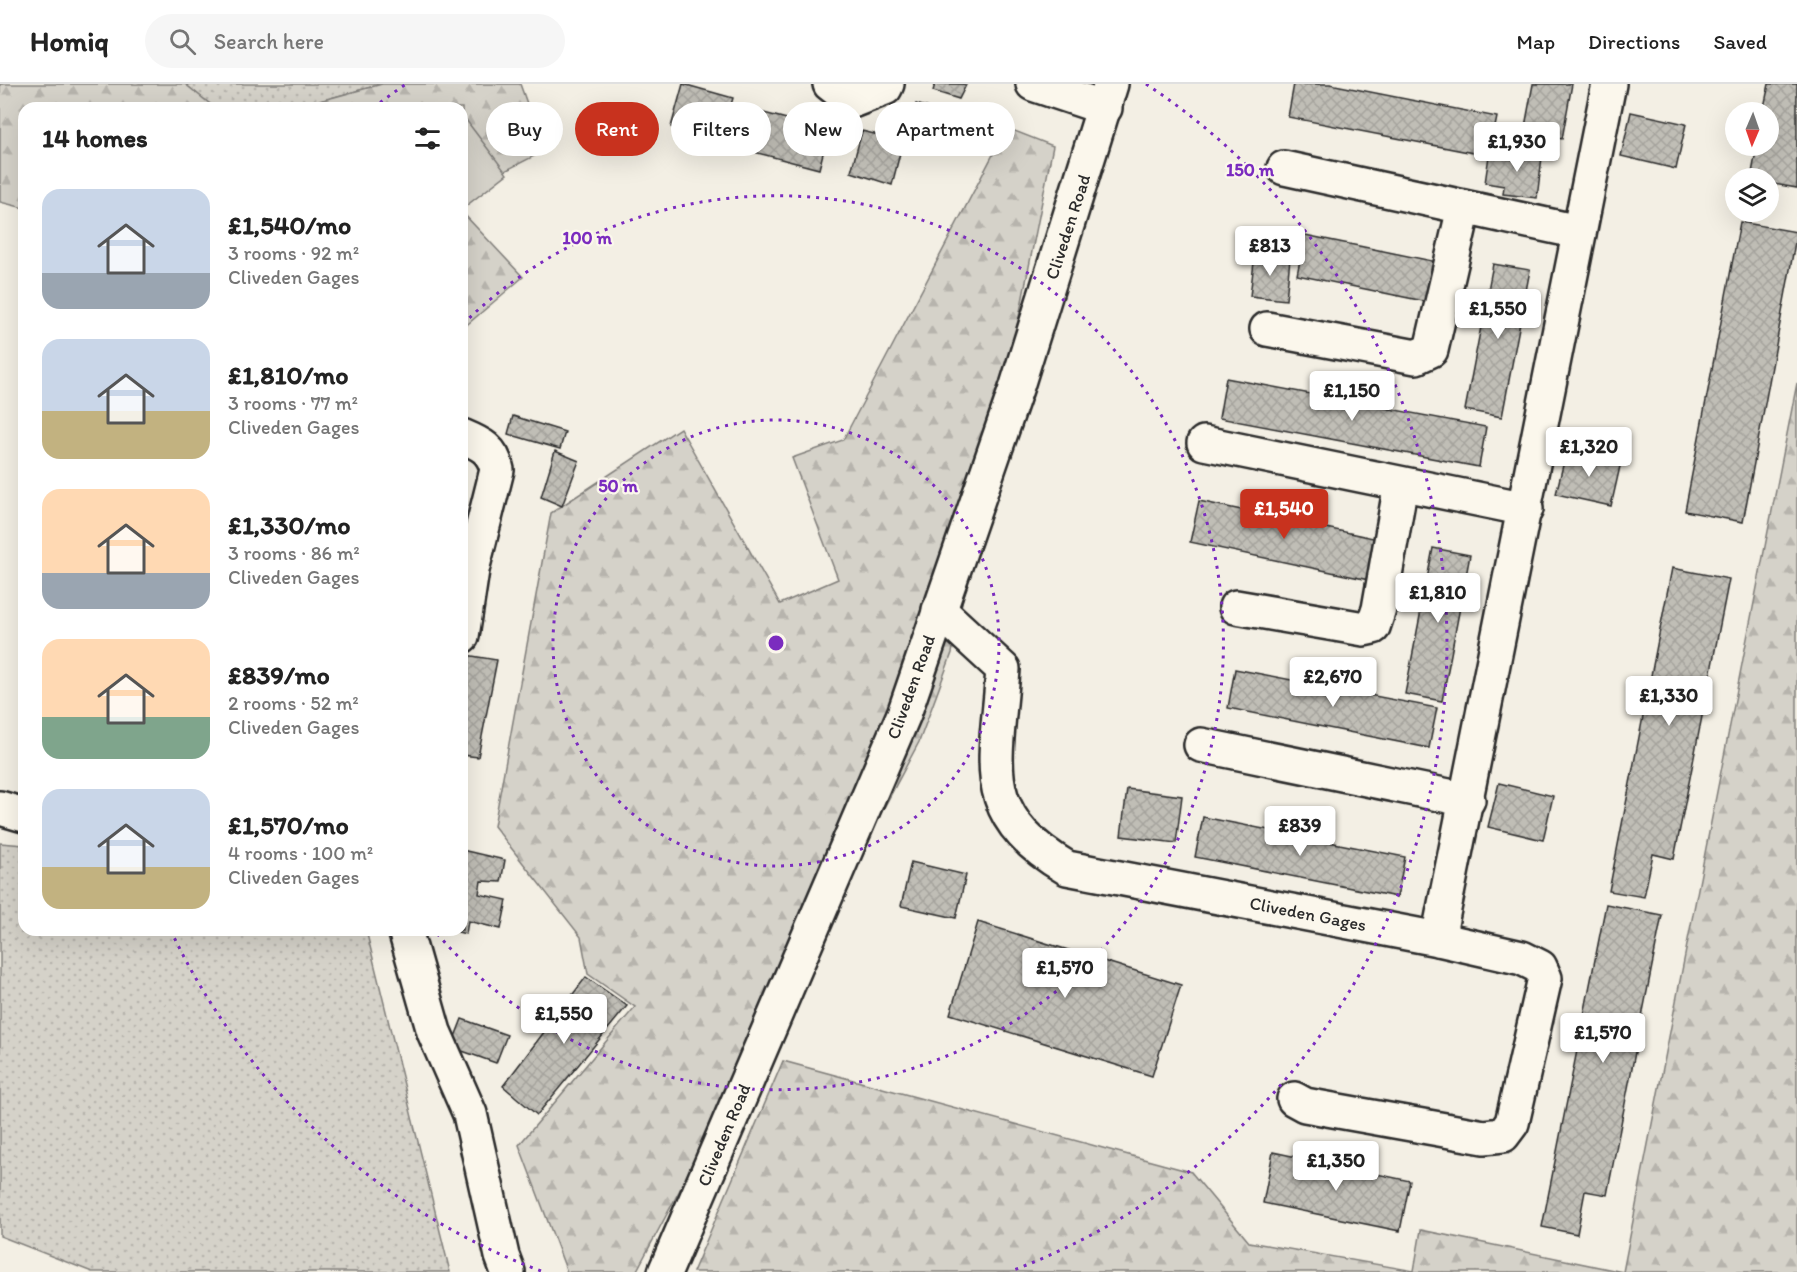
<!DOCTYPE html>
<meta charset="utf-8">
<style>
:root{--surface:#fff;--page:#f6f6f6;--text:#222;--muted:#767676;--line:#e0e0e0;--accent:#c8321e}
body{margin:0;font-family:Itim,sans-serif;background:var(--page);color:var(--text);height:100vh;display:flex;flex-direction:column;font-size:22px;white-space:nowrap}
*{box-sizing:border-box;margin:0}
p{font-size:20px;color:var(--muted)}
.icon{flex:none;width:33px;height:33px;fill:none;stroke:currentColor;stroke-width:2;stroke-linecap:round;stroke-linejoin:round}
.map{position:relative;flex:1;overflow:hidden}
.drawer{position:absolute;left:18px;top:18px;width:450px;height:834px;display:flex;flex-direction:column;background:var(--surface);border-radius:18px;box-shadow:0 6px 24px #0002}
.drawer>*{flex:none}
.banner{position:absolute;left:486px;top:18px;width:570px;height:54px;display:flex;gap:12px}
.needle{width:39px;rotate:182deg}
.controls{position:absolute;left:1725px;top:18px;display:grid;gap:12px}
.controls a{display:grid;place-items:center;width:54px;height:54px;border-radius:50%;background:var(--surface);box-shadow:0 6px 24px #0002;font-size:30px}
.price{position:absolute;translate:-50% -51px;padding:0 14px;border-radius:6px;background:#fff;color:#222;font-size:20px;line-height:39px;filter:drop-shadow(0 2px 3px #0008)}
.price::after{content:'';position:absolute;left:50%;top:36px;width:18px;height:14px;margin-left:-9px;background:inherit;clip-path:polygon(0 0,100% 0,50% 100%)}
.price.active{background:var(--accent);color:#fff}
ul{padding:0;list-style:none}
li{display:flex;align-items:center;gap:18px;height:150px;padding:0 24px}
li span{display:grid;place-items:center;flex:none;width:168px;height:120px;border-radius:18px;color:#555}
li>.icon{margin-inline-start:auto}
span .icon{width:72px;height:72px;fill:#fffc;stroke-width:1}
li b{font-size:26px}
h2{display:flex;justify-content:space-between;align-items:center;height:72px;padding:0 24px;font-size:26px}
.pill{padding:0 21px;border-radius:27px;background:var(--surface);box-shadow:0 6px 24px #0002;font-size:21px;line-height:54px}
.pill.active{background:var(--accent);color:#fff}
header{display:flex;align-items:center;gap:36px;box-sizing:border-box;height:84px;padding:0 30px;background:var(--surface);border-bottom:2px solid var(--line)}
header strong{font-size:28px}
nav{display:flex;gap:33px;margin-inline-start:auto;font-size:21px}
.search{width:420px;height:54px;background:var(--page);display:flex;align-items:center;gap:15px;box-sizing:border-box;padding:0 21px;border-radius:33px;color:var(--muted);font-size:22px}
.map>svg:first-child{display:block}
</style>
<header>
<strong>Homiq</strong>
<div class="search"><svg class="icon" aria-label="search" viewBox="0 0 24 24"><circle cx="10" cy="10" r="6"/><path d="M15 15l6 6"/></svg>Search here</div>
<nav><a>Map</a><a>Directions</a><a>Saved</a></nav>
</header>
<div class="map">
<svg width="1797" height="1188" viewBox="0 0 1797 1188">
<defs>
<pattern id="grass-dots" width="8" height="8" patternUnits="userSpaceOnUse" patternTransform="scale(1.5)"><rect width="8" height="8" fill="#d5d2c9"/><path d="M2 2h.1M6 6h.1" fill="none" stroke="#b7b4ad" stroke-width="1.8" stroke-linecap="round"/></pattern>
<pattern id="forest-firs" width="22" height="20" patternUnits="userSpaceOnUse" patternTransform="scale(1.5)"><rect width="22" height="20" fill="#d5d2c9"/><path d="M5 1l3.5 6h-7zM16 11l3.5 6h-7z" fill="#b7b4ad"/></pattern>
<pattern id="building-cross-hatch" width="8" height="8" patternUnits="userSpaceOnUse" patternTransform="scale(1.5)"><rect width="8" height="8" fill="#c0beb6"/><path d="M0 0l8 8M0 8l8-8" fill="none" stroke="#a5a39d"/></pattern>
</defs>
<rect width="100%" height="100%" fill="#f3efe4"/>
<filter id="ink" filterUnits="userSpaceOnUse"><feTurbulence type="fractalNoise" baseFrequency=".0167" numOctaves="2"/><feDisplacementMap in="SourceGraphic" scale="12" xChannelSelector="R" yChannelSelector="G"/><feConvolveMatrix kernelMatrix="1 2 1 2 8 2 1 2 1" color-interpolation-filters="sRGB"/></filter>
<g filter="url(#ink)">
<!-- grass -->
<g fill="url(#grass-dots)" stroke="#807e7a" stroke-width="1.5">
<path d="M185,0H382L294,24H215Z"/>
<path d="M0,759L24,761V846H366L450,1188H92L0,1152Z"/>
</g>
<!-- forest -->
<g fill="url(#forest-firs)" stroke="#807e7a" stroke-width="1.5">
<path d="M0,0H185L215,24H24V124L0,118Z"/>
<path d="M382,0H520L544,67L501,89L462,58V24H294Z"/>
<path d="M1007,44L1053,62L952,569L919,658L636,1188H567L519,1061L635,923L588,890L581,853L494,742L551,429L680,344L780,520L838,495L792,374L843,356Z"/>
<path d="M462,128L523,193L462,245Z"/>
<path d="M1797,299V1188H693L783,977L1191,1088L1249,1158L1414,1187L1421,1146L1623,1188Z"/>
</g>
<!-- garden -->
<path fill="#d5d2c9" stroke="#807e7a" stroke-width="1.5" d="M463,32L507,90L462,125V33Z"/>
<!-- building -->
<g fill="url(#building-cross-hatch)" stroke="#2b2b2b" stroke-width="1.5">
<path d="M683,0L733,14L720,57L671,43Z"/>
<path d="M935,0H962L966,1L959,15L933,7Z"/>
<path d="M1294,0H1330L1497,33L1489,72L1288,33Z"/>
<path d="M1533,0H1572L1562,55L1524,48Z"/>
<path d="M1769,0H1797V104L1768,99V94H1751L1757,62H1768V28H1763Z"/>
<path d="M916,20L956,32L947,68L903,57Z"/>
<path d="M760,28L829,46L819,85L750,67Z"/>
<path d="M1631,28L1686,40L1676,85L1621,72Z"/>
<path d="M862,47L903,57L892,101L851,88Z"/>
<path d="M1520,62L1543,65L1537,114L1503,110L1504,102L1485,99L1489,72L1518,76Z"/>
<path d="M1740,138L1797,148L1743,438L1685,427Z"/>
<path d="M1305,151L1447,180L1438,220L1297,191Z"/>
<path d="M1255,170L1290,174L1286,216L1250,212Z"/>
<path d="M1493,180L1530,186L1502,333L1465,326Z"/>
<path d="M1226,294L1486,343L1479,383L1219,334Z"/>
<path d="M513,332L565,348L560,365L508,350Z"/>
<path d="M1567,365L1621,378L1611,422L1556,410Z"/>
<path d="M555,367L579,377L562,422L541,413Z"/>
<path d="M1199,417L1378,455L1369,496L1190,458Z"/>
<path d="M1433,464L1470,471L1442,617L1405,610Z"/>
<path d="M1672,484L1729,495L1674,775L1653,770L1644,813L1609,807Z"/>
<path d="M466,571L497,576L478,673L462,671V595Z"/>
<path d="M1235,585L1437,624L1429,664L1228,624Z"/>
<path d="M1499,699L1553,712L1543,756L1488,743Z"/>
<path d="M1127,705L1182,712L1176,759L1121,752Z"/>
<path d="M1203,733L1405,773L1397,813L1195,773Z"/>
<path d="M462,766L505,776L501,798L481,797L479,810L507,816L501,845L468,837L466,850L450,846H462Z"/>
<path d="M911,778L966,791L956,834L901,822Z"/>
<path d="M1606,820L1662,831L1607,1111L1585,1107L1577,1150L1542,1143Z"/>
<path d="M978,838L1181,901L1152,992L950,930Z"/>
<path d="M586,893L627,922L537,1031L503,1002Z"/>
<path d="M462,935L507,951L496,979L451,963Z"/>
<path d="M1273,1068L1410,1097L1400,1147L1263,1119Z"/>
</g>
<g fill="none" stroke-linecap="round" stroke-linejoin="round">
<defs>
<g id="minor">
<path d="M830,0L852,17L885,4L887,0"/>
<path d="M1033,0L1105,24"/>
<path d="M1284,84L1579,148"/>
<path d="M1267,245L1416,273L1431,266L1464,124"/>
<path d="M462,352C481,360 493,365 497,386L472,486L462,552"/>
<path d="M1204,359L1526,425"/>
<path d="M1236,523L1364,545L1373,543L1379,525L1401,400"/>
<path d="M939,526L1003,585C997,679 974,729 1067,784L1438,855L1609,0"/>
<path d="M1201,661L1468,716"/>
<path d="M0,724L24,731"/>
<path d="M405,846L434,948L470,1030L502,1172L508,1188"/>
<path d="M1294,1015L1305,1021L1484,1053L1503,1051L1512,1039L1545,894L1540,883L1522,874L1438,855"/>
<path d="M665,1188L904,630L1017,302L1111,0"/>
</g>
</defs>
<!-- minor casing -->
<use href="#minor" stroke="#2b2b2b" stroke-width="38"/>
<!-- minor -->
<use href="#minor" stroke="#fbf7ec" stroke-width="33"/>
</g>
</g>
<!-- distance rings -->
<g fill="none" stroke="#7b2cbf" stroke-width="3" stroke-dasharray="3 6">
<circle cx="776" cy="559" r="223"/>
<path d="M463 240A447 447 0 1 1 434 846"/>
<path d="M541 1187A670 670 0 0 1 171 847M373 24A670 670 0 0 1 406 0M1146 0A670 670 0 0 1 1011 1187"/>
</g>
<g text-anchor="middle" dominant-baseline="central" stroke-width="4.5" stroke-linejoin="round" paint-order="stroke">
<!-- street labels -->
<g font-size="18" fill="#2b2b2b" stroke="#fbf7ec">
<text transform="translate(1068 143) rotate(-72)">Cliveden Road</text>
<text transform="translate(911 603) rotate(-70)">Cliveden Road</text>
<text transform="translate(1308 830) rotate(11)">Cliveden Gages</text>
<text transform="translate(724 1051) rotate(-67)">Cliveden Road</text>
</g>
</g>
<circle cx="776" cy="559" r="9" fill="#7b2cbf" stroke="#fbf7ec" stroke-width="3"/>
<g font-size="18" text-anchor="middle" font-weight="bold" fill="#7b2cbf" stroke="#fbf7ec" stroke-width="4.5" stroke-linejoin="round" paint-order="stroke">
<text x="1250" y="92">150 m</text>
<text x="587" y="160">100 m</text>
<text x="618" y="408">50 m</text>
</g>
</svg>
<div class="controls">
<a><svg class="needle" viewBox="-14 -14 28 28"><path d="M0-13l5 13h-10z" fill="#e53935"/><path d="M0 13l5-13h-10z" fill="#767676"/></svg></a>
<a><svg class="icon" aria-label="layers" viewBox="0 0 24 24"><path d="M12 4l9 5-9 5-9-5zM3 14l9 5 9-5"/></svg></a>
</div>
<b class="price" style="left:1517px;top:89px">£1,930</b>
<b class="price" style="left:1270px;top:193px">£813</b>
<b class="price" style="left:1498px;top:256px">£1,550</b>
<b class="price" style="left:1352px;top:338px">£1,150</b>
<b class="price" style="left:1589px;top:394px">£1,320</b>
<b class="price active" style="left:1284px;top:456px">£1,540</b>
<b class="price" style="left:1438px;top:540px">£1,810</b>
<b class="price" style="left:1333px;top:624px">£2,670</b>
<b class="price" style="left:1669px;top:643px">£1,330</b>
<b class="price" style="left:1300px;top:773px">£839</b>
<b class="price" style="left:1065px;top:915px">£1,570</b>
<b class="price" style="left:564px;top:961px">£1,550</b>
<b class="price" style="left:1603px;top:980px">£1,570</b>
<b class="price" style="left:1336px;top:1108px">£1,350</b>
<div class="banner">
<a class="pill">Buy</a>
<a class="pill active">Rent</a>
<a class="pill">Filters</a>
<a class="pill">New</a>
<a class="pill">Apartment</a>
</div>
<section class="drawer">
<h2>14 homes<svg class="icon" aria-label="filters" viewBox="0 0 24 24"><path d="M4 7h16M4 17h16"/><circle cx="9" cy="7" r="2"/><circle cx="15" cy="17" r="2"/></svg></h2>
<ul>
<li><span style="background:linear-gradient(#c9d6e8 70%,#9aa5b1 0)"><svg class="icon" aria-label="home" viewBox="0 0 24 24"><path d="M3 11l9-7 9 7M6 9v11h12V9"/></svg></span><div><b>£1,540/mo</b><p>3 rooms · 92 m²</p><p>Cliveden Gages</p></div></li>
<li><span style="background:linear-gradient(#c9d6e8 60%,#c2b280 0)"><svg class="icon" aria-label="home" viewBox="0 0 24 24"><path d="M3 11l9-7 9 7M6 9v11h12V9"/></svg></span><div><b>£1,810/mo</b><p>3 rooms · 77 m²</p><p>Cliveden Gages</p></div></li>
<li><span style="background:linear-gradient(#ffd9b3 70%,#9aa5b1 0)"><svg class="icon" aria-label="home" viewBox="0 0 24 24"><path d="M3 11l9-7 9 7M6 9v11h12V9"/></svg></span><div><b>£1,330/mo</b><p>3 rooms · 86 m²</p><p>Cliveden Gages</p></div></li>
<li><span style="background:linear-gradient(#ffd9b3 65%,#7fa58c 0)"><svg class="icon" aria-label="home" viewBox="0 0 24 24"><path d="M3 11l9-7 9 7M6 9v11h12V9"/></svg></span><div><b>£839/mo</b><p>2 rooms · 52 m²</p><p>Cliveden Gages</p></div></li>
<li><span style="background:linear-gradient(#c9d6e8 65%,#c2b280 0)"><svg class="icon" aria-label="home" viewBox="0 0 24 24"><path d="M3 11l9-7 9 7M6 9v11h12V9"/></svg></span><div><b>£1,570/mo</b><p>4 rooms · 100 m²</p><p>Cliveden Gages</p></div></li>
</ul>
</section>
</div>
